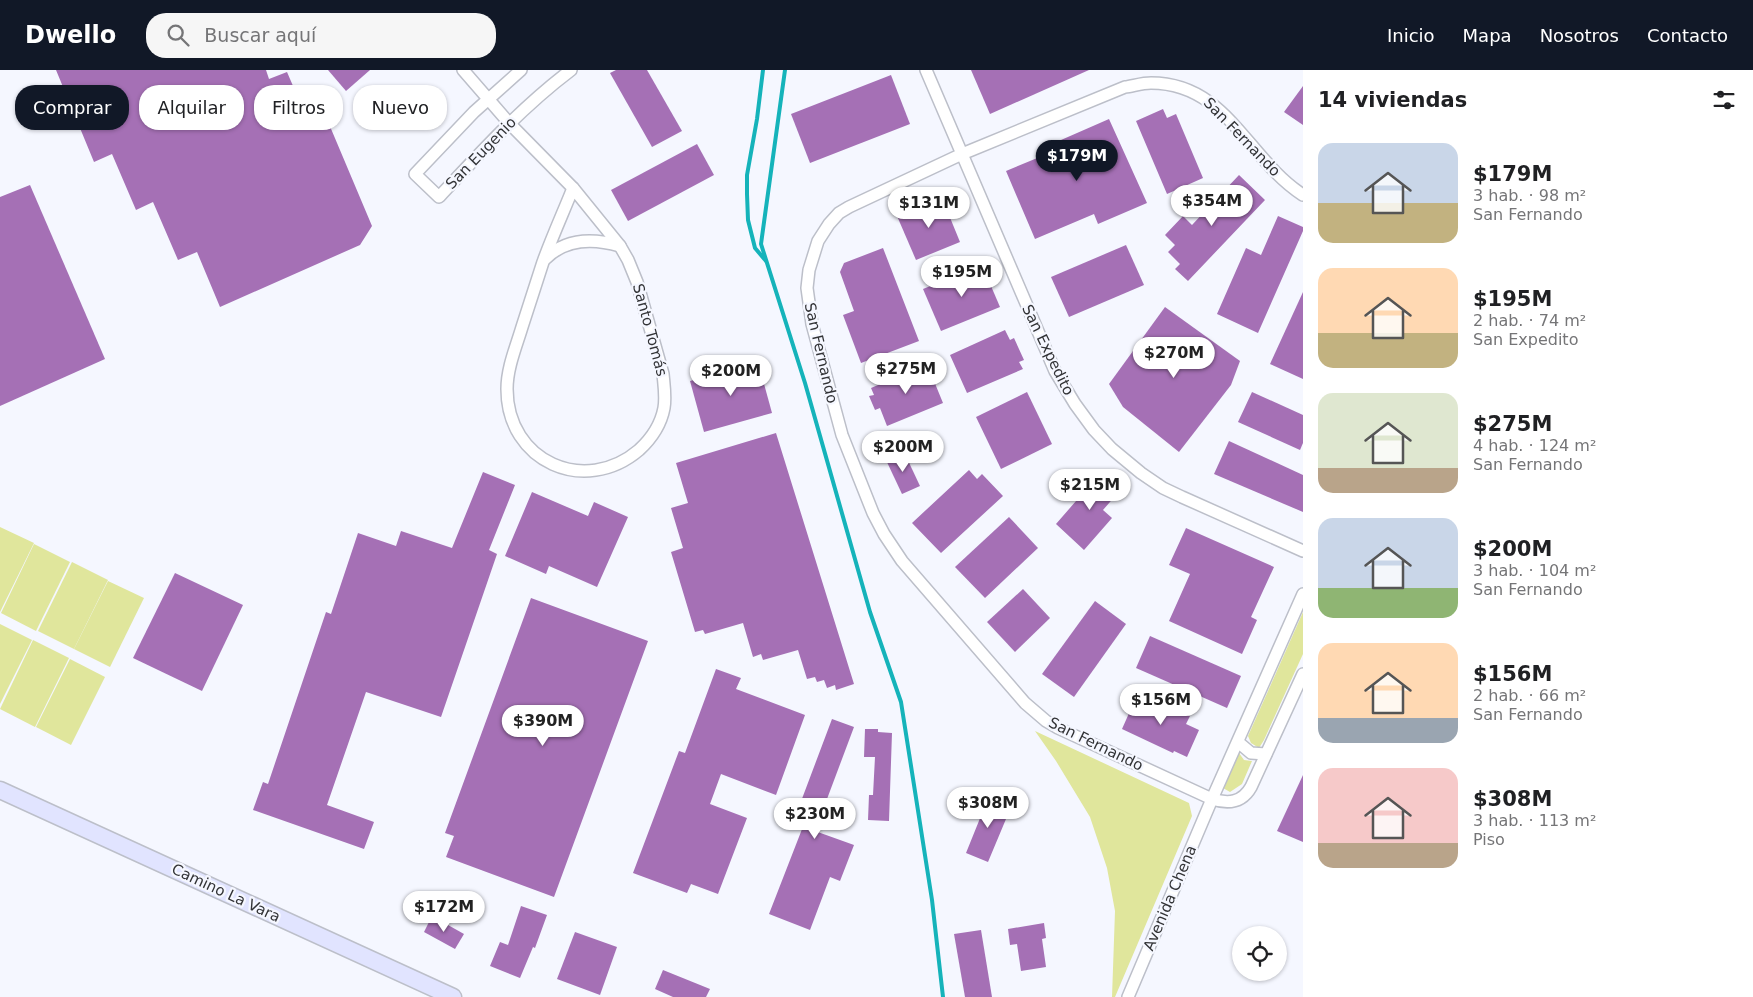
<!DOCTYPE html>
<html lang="es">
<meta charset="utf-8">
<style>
:root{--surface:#fff;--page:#f6f6f6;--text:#202124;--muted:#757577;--accent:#111827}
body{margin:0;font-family:"DejaVu Sans",sans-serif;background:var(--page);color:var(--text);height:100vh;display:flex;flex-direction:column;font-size:19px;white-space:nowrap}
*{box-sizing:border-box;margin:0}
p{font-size:16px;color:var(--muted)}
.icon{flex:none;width:28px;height:28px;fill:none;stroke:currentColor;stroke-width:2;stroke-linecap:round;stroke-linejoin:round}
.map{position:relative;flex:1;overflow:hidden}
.drawer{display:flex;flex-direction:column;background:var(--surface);width:450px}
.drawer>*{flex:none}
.banner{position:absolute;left:15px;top:15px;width:475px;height:45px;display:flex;gap:10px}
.tools{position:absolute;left:1232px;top:856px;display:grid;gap:10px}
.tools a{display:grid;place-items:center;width:55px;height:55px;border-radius:50%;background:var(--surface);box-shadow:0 1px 4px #0004;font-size:25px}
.price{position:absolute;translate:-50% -42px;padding:0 11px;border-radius:18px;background:#fff;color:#222;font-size:16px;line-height:32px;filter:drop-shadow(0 1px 2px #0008)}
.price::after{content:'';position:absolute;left:50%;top:30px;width:15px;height:11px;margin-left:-8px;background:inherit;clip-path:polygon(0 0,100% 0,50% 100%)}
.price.on{background:var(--accent);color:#fff}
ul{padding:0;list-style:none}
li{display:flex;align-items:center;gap:15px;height:125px;padding:0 15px}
li span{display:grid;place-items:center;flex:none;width:140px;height:100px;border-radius:15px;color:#555}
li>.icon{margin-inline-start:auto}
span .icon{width:60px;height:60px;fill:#fffc;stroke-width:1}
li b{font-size:21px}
h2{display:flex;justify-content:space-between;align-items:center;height:60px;padding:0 15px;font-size:21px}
.tag{padding:0 18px;border-radius:20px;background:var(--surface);box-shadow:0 1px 4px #0004;font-size:18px;line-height:45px}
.tag.on{background:var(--accent);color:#fff}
header{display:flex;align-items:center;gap:30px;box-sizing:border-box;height:70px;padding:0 25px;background:var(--accent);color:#fff}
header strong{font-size:24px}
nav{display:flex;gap:28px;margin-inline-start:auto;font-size:18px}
.search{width:350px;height:45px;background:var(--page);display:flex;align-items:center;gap:12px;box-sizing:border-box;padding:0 18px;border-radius:20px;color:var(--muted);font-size:19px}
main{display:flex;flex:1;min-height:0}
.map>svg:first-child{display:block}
</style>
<header>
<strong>Dwello</strong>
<div class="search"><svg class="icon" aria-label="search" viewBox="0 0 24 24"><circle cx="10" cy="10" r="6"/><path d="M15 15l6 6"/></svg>Buscar aquí</div>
<nav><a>Inicio</a><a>Mapa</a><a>Nosotros</a><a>Contacto</a></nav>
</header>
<main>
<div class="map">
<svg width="1303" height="927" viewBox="0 0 1303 927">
<rect width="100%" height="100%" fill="#f5f7ff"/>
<!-- green -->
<g fill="#e0e69c">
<path d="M0,457L34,473L0,542Z"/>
<path d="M34,474L70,492L36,561L1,543Z"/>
<path d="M72,492L108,510L74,579L38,561Z"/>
<path d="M108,511L144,528L110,597L74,579Z"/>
<path d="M1303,542V584L1264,670L1259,678L1251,673L1248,666Z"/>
<path d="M0,554L32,570L0,634Z"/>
<path d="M33,570L69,588L35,657L0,639Z"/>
<path d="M70,589L105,607L71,675L36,657Z"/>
<path d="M1035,661L1189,733L1192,746L1115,927H1112L1115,841L1107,798L1090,747L1056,691Z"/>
<path d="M1239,683L1244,690L1252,691L1242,714L1230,722L1223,718Z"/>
</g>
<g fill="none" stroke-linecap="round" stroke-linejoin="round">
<!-- stream -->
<g stroke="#15b3ba" stroke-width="4">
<path d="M763,0L757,49L747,105V124L748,150L755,178L766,191"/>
<path d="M785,0L761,174L805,313L870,542L901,632L932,830L943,927"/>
</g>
</g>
<!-- building -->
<g fill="#a570b5">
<path d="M56,0H266L269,9L287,2L312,60L329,54L372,156L360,175L220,237L197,182L178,190L153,132L136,140L112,84L94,92Z"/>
<path d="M328,0H370L346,21Z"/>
<path d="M616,0H647L682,61L652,77L610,3Z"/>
<path d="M971,0H1089L990,44Z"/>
<path d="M891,5L910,54L810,93L791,44Z"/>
<path d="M1303,16V55L1284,42Z"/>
<path d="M1163,39L1167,48L1176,44L1203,108L1167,124L1136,51Z"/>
<path d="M1109,49L1147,133L1098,154L1094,144L1035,169L1006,101L1064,77L1061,70Z"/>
<path d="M697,74L714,105L628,151L611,120Z"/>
<path d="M1239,105L1265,130L1188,211L1175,199L1180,194L1168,182L1175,175L1165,165L1183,146L1192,155Z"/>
<path d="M30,115L105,289L0,336V127Z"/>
<path d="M942,128L960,172L916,190L897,146Z"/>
<path d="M1278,146L1303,157V161L1258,263L1217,244L1246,178L1261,185Z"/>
<path d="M1126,175L1144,215L1069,247L1051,207Z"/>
<path d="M883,178L919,271L861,293L843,245L854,241L840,202L844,193Z"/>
<path d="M982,195L1000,237L941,261L923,219Z"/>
<path d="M1303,222V309L1270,294Z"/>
<path d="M1165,237L1240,291L1231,315L1179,382L1123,337L1109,314Z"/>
<path d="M1005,260L1010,270L1014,268L1024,290L1019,292L1023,299L967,323L950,285Z"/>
<path d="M758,292L772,343L704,362L690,311Z"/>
<path d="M927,294L943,333L887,356L880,338L875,340L869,326L874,325L871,318Z"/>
<path d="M1027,322L1052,374L1001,399L976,347Z"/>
<path d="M1252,322L1303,345V373L1300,380L1238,352Z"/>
<path d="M776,363L854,614L836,620L835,615L827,618L824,610L817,612L815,607L807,609L798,580L763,590L761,584L753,587L743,553L705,564L703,560L695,562L671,482L683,478L671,438L688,433L676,393Z"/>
<path d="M1229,371L1303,405V442L1214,404Z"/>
<path d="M904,382L920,416L902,424L886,390Z"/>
<path d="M969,400L977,409L982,404L1003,426L941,483L912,453Z"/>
<path d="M1103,400L1123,417L1103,440L1112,448L1084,480L1056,454Z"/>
<path d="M483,402L515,415L489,480L497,484L441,647L366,622L327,735L374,752L364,779L253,740L263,712L268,714L326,542L331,544L358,463L396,476L401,461L452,478Z"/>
<path d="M532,422L588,446L594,432L628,447L597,517L549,496L546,504L505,486Z"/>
<path d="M1009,447L1038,478L985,528L955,497Z"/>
<path d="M1186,458L1274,497L1251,547L1257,550L1242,584L1169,551L1190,504L1169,495Z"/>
<path d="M175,503L243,535L202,621L133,588Z"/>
<path d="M1023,519L1050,548L1015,582L987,552Z"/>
<path d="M531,528L648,571L554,827L446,787L454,766L445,763Z"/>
<path d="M1095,531L1126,554L1074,627L1042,604Z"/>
<path d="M1150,566L1241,606L1227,638L1136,598Z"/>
<path d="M716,599L741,608L736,619L805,645L776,725L721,704L710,734L747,748L718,824L691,814L687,823L633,803L679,681L685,683Z"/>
<path d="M1138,623L1190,646L1186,654L1199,660L1187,687L1174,681L1173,683L1122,659Z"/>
<path d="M832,649L854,657L815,761L854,775L840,811L830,807L810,860L769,844L804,754L794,750Z"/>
<path d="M865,659H878V662L892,663L889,751L868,750L869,725H873L875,687H864Z"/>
<path d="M1303,705V772L1277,761Z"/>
<path d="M989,726L1010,734L1005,748L1006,749L988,792L966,783Z"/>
<path d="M521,836L547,845L535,878L533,877L520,908L490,896L500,872L508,875Z"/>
<path d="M432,846L464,864L455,879L424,862Z"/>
<path d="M1044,853L1046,868L1042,869L1046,897L1021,901L1017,874L1010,875L1008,859Z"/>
<path d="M981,860L992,927H965L954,864Z"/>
<path d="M575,862L617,877L600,925L557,909Z"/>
<path d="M663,900L710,919L706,927H673L655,919Z"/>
</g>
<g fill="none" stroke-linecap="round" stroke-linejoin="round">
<defs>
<g id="street">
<path d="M463,0L509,53L573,118"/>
<path d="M521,0L474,42L415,104L439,127C481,82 522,37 571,0"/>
<path d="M926,0L1055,301L1075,334L1094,360L1112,379L1141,403L1163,418L1182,427L1303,481"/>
<path d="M573,118L620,176L628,190L637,212L663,304C664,315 666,327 664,338C661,354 651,369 639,380C585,426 507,392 507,319C507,298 516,277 522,257C529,235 536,214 543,192C552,167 563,143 573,118Z"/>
<path d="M1303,125C1247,89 1227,13 1151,13C1142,13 1133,16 1125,17L962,84L849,137L839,143L829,154L818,171L809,200L807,218L812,254L842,365L873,443L884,464L902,491L1025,633L1046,651L1058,658L1212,729C1228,734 1242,733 1251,717L1303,604"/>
<path d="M545,189C566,168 593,168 620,176"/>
<path d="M1238,672L1251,683L1266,684"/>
<path d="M1128,927L1212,729L1303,524"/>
</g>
<path id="secondary" d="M0,720L453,927"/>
</defs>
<!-- street casing -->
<use href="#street" stroke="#bcbfc9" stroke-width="14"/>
<!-- secondary casing -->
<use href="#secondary" stroke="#bcbfc9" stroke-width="19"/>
<!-- street -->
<use href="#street" stroke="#fff" stroke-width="11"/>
<!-- secondary -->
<use href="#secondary" stroke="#e1e4ff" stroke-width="16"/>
</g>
<g text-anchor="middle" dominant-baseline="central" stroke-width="4.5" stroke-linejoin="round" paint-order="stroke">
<!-- street labels -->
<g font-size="15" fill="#323336" stroke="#f5f7ff">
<text transform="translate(1242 67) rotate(46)">San Fernando</text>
<text transform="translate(481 83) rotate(-46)">San Eugenio</text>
<text transform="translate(650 260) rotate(75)">Santo Tomás</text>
<text transform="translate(1048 280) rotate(64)">San Expedito</text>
<text transform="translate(821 283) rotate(77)">San Fernando</text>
<text transform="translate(1096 674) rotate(26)">San Fernando</text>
<text transform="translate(226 823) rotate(25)">Camino La Vara</text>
<text transform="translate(1170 828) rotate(-67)">Avenida Chena</text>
</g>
</g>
</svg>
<div class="tools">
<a><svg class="icon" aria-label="locate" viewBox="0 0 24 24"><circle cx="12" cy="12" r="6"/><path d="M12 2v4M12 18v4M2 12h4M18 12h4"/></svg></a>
</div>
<b class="price on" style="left:1077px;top:112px">$179M</b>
<b class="price" style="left:1212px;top:157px">$354M</b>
<b class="price" style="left:929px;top:159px">$131M</b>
<b class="price" style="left:962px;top:228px">$195M</b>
<b class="price" style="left:1174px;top:309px">$270M</b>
<b class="price" style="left:906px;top:325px">$275M</b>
<b class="price" style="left:731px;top:327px">$200M</b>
<b class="price" style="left:903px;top:403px">$200M</b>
<b class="price" style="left:1090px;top:441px">$215M</b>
<b class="price" style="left:1161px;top:656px">$156M</b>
<b class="price" style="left:543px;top:677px">$390M</b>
<b class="price" style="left:988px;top:759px">$308M</b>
<b class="price" style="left:815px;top:770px">$230M</b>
<b class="price" style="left:444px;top:863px">$172M</b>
<div class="banner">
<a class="tag on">Comprar</a>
<a class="tag">Alquilar</a>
<a class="tag">Filtros</a>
<a class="tag">Nuevo</a>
</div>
</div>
<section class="drawer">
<h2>14 viviendas<svg class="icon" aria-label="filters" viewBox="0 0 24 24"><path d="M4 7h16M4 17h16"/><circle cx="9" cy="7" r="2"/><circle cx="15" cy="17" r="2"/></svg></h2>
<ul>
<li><span style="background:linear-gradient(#c9d6e8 60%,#c2b280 0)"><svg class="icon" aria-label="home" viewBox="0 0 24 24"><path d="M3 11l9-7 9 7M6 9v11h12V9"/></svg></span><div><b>$179M</b><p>3 hab. · 98 m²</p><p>San Fernando</p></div></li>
<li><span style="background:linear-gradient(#ffd9b3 65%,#c2b280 0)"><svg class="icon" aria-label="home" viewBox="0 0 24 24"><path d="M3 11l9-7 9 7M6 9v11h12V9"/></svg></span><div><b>$195M</b><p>2 hab. · 74 m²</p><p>San Expedito</p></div></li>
<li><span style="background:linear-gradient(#dfe7d0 75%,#b9a48a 0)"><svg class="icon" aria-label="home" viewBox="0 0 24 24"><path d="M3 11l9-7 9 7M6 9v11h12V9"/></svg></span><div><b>$275M</b><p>4 hab. · 124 m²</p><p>San Fernando</p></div></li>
<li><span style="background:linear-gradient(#c9d6e8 70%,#8fb573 0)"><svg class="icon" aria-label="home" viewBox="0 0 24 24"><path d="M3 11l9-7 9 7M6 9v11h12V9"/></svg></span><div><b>$200M</b><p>3 hab. · 104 m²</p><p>San Fernando</p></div></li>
<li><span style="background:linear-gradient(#ffd9b3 75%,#9aa5b1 0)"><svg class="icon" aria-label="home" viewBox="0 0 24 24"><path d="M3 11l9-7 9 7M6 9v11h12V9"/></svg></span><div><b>$156M</b><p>2 hab. · 66 m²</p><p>San Fernando</p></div></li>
<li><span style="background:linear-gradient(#f6c9c9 75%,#b9a48a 0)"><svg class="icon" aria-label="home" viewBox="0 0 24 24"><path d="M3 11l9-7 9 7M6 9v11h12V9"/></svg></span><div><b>$308M</b><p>3 hab. · 113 m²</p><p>Piso</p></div></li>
</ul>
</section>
</main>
